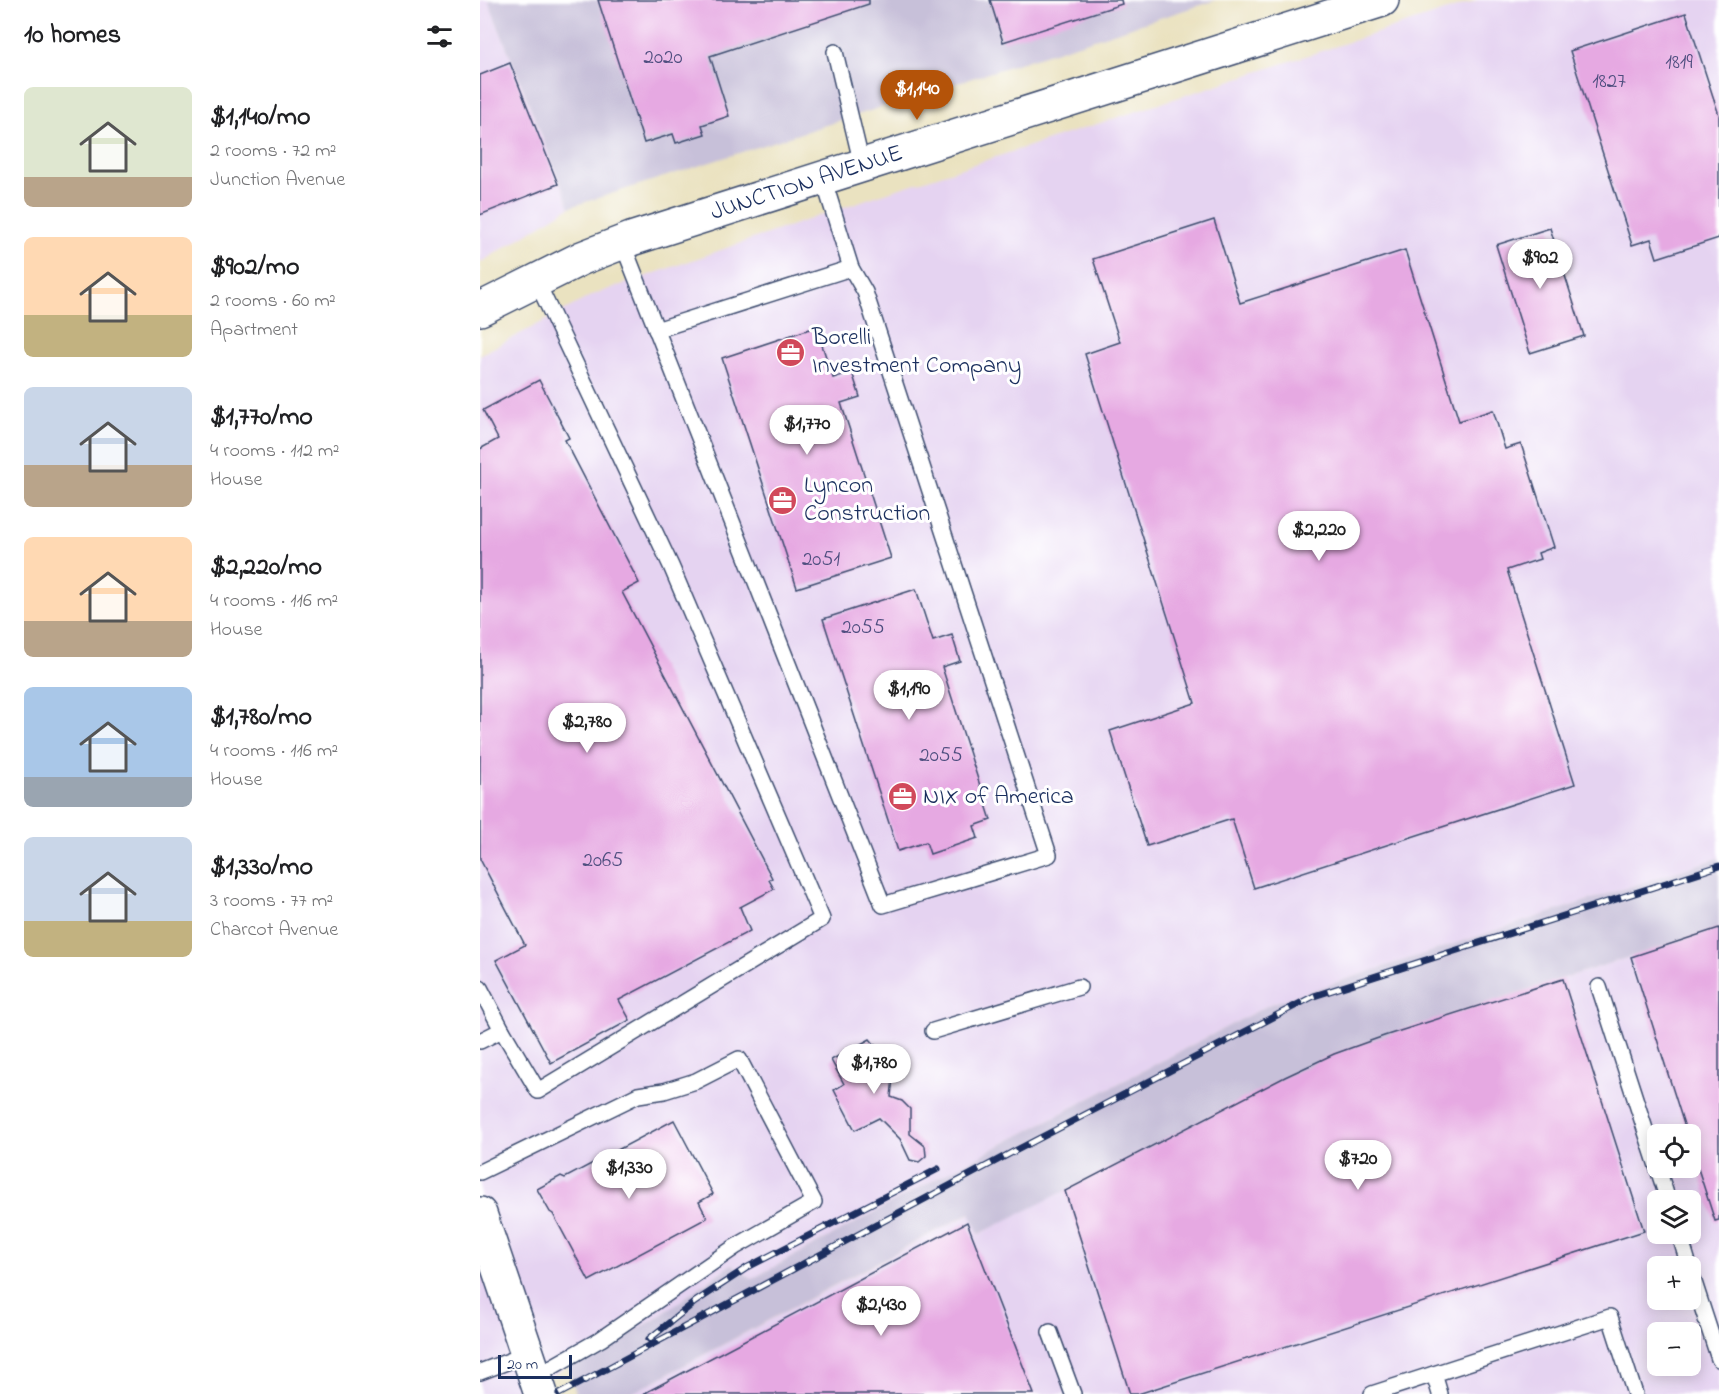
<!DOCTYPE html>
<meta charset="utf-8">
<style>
:root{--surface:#fff;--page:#f6f6f6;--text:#202124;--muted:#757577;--accent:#b45309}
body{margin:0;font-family:"Indie Flower",sans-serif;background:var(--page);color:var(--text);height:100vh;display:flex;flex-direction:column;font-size:22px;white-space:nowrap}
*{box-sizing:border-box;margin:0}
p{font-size:20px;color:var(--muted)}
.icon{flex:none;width:33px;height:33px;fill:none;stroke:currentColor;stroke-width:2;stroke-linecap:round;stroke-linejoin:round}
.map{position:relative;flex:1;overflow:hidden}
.side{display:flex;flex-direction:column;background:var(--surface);width:480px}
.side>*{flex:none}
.controls{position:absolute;left:1167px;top:1124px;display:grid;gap:12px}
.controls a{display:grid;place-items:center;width:54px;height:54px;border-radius:9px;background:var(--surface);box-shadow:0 3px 15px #0003;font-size:30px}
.scale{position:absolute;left:18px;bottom:15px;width:74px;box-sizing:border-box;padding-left:6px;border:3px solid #1b2f5e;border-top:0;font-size:16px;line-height:21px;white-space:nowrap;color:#1b2f5e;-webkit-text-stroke:4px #fff;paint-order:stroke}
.price{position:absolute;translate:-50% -51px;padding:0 14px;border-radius:21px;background:#fff;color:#222;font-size:20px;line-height:39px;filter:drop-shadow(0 2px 3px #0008)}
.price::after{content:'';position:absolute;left:50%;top:36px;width:18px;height:14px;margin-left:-9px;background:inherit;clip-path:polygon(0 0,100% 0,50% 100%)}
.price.on{background:var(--accent);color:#fff}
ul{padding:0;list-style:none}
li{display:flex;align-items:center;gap:18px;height:150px;padding:0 24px}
li span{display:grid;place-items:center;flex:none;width:168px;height:120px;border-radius:9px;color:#555}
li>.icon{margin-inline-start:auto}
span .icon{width:72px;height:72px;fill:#fffc;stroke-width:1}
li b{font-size:26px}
h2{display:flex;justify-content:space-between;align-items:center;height:72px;padding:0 24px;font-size:26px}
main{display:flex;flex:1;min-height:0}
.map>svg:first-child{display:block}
</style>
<main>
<section class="side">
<h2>10 homes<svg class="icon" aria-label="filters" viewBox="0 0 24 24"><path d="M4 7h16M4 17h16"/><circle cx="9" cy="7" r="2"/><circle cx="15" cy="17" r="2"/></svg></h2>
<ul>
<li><span style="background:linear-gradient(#dfe7d0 75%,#b9a48a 0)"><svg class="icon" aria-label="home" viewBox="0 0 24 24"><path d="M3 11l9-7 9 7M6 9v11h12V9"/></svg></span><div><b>$1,140/mo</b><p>2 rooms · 72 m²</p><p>Junction Avenue</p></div></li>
<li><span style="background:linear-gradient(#ffd9b3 65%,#c2b280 0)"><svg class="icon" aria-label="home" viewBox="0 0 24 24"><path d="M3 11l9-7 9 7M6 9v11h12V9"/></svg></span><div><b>$902/mo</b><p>2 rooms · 60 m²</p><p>Apartment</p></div></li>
<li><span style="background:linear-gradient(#c9d6e8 65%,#b9a48a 0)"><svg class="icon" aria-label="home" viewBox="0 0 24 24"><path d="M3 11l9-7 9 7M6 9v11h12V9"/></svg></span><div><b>$1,770/mo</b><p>4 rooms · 112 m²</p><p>House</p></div></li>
<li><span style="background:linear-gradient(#ffd9b3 70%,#b9a48a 0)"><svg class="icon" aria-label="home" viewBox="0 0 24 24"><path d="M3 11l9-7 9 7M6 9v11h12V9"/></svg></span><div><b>$2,220/mo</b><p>4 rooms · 116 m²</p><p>House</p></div></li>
<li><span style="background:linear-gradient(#a9c7e8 75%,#9aa5b1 0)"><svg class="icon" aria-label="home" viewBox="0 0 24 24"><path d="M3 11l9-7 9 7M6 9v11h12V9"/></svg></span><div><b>$1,780/mo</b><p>4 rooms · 116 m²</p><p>House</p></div></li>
<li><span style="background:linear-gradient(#c9d6e8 70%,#c2b280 0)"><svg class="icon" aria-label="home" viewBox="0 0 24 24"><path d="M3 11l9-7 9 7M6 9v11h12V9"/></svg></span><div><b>$1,330/mo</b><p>3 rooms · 77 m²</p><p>Charcot Avenue</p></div></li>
</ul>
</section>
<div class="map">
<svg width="1239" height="1394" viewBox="0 0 1239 1394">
<rect width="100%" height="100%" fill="#fff"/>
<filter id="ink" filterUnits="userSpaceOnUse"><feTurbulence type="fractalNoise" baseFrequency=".0167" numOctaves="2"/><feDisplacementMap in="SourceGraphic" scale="12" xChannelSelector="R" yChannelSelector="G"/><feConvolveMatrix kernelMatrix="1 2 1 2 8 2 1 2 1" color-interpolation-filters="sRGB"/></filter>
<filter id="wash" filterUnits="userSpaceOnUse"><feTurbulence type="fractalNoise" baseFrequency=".008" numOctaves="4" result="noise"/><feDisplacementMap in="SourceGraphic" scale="24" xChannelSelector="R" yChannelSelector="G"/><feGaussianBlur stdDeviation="1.35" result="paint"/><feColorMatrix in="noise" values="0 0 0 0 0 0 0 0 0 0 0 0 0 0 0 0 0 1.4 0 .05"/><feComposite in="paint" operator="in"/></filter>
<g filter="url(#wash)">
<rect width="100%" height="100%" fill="#eae2c0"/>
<!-- built -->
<g fill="#e5d3f1" fill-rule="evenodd">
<path d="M0,0H8L90,207L0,263Z"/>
<path d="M998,0H1239V858L791,1004L469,1172L272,1279L252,1264L173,1321L88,1366L43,1394H0V355L115,294L393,197Z"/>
<path d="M1239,928V1394H150L491,1213L499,1234L805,1077L854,1054L904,1036ZM1178,1134H1210V1167H1178ZM1178,1200H1210V1233H1178ZM1178,1266H1210V1299H1178ZM1178,1332H1210V1365H1178Z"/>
</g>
<!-- industrial -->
<g fill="#c7c0d9">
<path d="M8,0H736L90,207Z"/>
<path d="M1239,858V928L904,1036L854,1054L805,1077L585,1191L499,1234L490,1213L150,1394H96L88,1366L173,1321L252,1264L272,1279L469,1172L791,1004Z"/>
</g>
<g id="blocks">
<!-- building -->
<g fill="#e6a9e2">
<path d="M118,0H389V4L230,56L249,116L222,125L225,134L196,143L193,134L164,143Z"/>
<path d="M510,0H641L642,4L523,42Z"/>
<path d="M1206,13L1239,115V238L1177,258L1171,239L1152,245L1090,51Z"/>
<path d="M30,63L78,184L0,215V75Z"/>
<path d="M734,220L760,303L925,250L979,421L1013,410L1025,449L1041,444L1074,547L1058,553L1060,559L1027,570L1095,784L774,888L752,819L667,846L630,731L715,703L605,354L640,342L613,259Z"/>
<path d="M1070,228L1104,336L1050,353L1016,245Z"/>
<path d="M336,327L353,378L372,372L380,397L361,403L411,558L317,588L242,358Z"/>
<path d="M59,380L89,438L85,440L159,583L142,592L292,878L289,880L294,889L260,907L270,931L139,1000L150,1020L71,1063L16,960L45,945L0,859V449L18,439L3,410Z"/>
<path d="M436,589L453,641L472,635L480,661L462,667L511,820L494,826L498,838L450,854L446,842L418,851L343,619Z"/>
<path d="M1239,928V1220L1235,1221L1210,1144V1134H1207L1151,957Z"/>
<path d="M1083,979L1164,1231L658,1394H650L585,1191L805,1077L854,1054L904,1036Z"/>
<path d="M390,1039L414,1068L411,1097L422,1101L430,1109V1134L445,1146L446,1156L439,1162L430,1160L420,1139L399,1118L375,1130L354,1090L364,1084L351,1060Z"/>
<path d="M194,1120L233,1194L219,1202L227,1218L109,1281L73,1214L70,1212L57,1189L81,1176L85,1178Z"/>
<path d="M487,1222L554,1394H163Z"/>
</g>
</g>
</g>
<g filter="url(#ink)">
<use href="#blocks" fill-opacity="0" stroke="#3a4a6d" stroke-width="1.5"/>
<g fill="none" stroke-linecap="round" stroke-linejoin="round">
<defs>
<g id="service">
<path d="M355,52L382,165"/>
<path d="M142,242L403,905L569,855L385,292L371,268L343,178"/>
<path d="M176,330L371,268"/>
<path d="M1119,987L1188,1200"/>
<path d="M0,988L22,1030L58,1091L342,919L191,566L56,280"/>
<path d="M453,1031L599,987"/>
<path d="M0,1041L22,1030"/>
<path d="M0,1172L158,1095L184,1091L216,1081L259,1059L334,1202L255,1247L121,1339L56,1376"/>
<path d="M1199,1233L1209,1266"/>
<path d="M1210,1270L1239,1359"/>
<path d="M570,1332L593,1394"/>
<path d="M0,1372L48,1354"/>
<path d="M954,1374L960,1394"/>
<path d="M892,1394L1130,1317L1155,1394"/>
</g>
<g id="tertiary">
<path id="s1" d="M0,309L102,258L151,239L902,0"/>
</g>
<path id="secondary" d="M0,1214L61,1394"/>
</defs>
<!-- service casing -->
<use href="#service" stroke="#3a4a6d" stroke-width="18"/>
<!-- tertiary casing -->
<use href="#tertiary" stroke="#3a4a6d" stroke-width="36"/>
<!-- secondary casing -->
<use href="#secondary" stroke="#3a4a6d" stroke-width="36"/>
<!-- service -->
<use href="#service" stroke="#fff" stroke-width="15"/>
<!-- tertiary -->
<use href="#tertiary" stroke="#fff" stroke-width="33"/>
<!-- secondary -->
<use href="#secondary" stroke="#fff" stroke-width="33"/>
<defs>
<g id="rail">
<path d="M169,1339L215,1302L268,1267L458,1169"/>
<path d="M79,1394L531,1153L834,996L1239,866"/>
</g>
</defs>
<!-- rail casing -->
<use href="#rail" stroke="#1b2f5e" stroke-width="7"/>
<!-- rail -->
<use href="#rail" stroke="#fff" stroke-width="4.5" stroke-dasharray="14" stroke-linecap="butt"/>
</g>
</g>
<!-- icons -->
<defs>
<symbol id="office-disc" viewBox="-11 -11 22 22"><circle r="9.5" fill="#d1495b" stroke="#fff"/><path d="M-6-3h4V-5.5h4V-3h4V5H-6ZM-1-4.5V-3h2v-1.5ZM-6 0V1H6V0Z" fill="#fff"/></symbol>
</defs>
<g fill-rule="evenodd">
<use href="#office-disc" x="294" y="336" width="33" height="33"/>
<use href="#office-disc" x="286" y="484" width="33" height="33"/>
<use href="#office-disc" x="406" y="780" width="33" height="33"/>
</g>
<g text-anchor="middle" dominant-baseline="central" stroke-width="6" stroke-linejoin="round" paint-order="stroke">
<!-- number labels -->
<g font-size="21" fill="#4e4e7f">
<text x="183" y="58">2020</text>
<text x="1199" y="63">1819</text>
<text x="1129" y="82">1827</text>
<text x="341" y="560">2051</text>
<text x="383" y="628">2055</text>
<text x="461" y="756">2055</text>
<text x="123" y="861">2065</text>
</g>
<!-- street labels -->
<g font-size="24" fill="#1b2f5e" stroke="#fff">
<text stroke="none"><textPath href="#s1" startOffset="351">JUNCTION AVENUE</textPath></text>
</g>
<!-- poi labels -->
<g font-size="24" fill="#1b2f5e" stroke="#fff" text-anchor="start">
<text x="332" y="338">Borelli<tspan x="332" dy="28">Investment Company</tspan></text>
<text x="324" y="486">Lyncon<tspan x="324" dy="28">Construction</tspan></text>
<text x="443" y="797">NIX of America</text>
</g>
</g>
</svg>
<div class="controls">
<a><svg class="icon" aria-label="locate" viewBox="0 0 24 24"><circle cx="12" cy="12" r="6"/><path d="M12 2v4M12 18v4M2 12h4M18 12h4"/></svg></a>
<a><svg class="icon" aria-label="layers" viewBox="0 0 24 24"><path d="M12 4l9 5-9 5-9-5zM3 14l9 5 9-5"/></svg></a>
<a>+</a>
<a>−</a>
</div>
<div class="scale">20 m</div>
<b class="price on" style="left:437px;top:121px">$1,140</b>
<b class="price" style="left:1060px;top:290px">$902</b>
<b class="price" style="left:327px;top:456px">$1,770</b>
<b class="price" style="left:839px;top:562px">$2,220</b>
<b class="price" style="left:429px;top:721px">$1,190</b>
<b class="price" style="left:107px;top:754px">$2,780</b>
<b class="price" style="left:394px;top:1095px">$1,780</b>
<b class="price" style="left:878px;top:1191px">$720</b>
<b class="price" style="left:149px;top:1200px">$1,330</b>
<b class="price" style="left:401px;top:1337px">$2,430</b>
</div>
</main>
